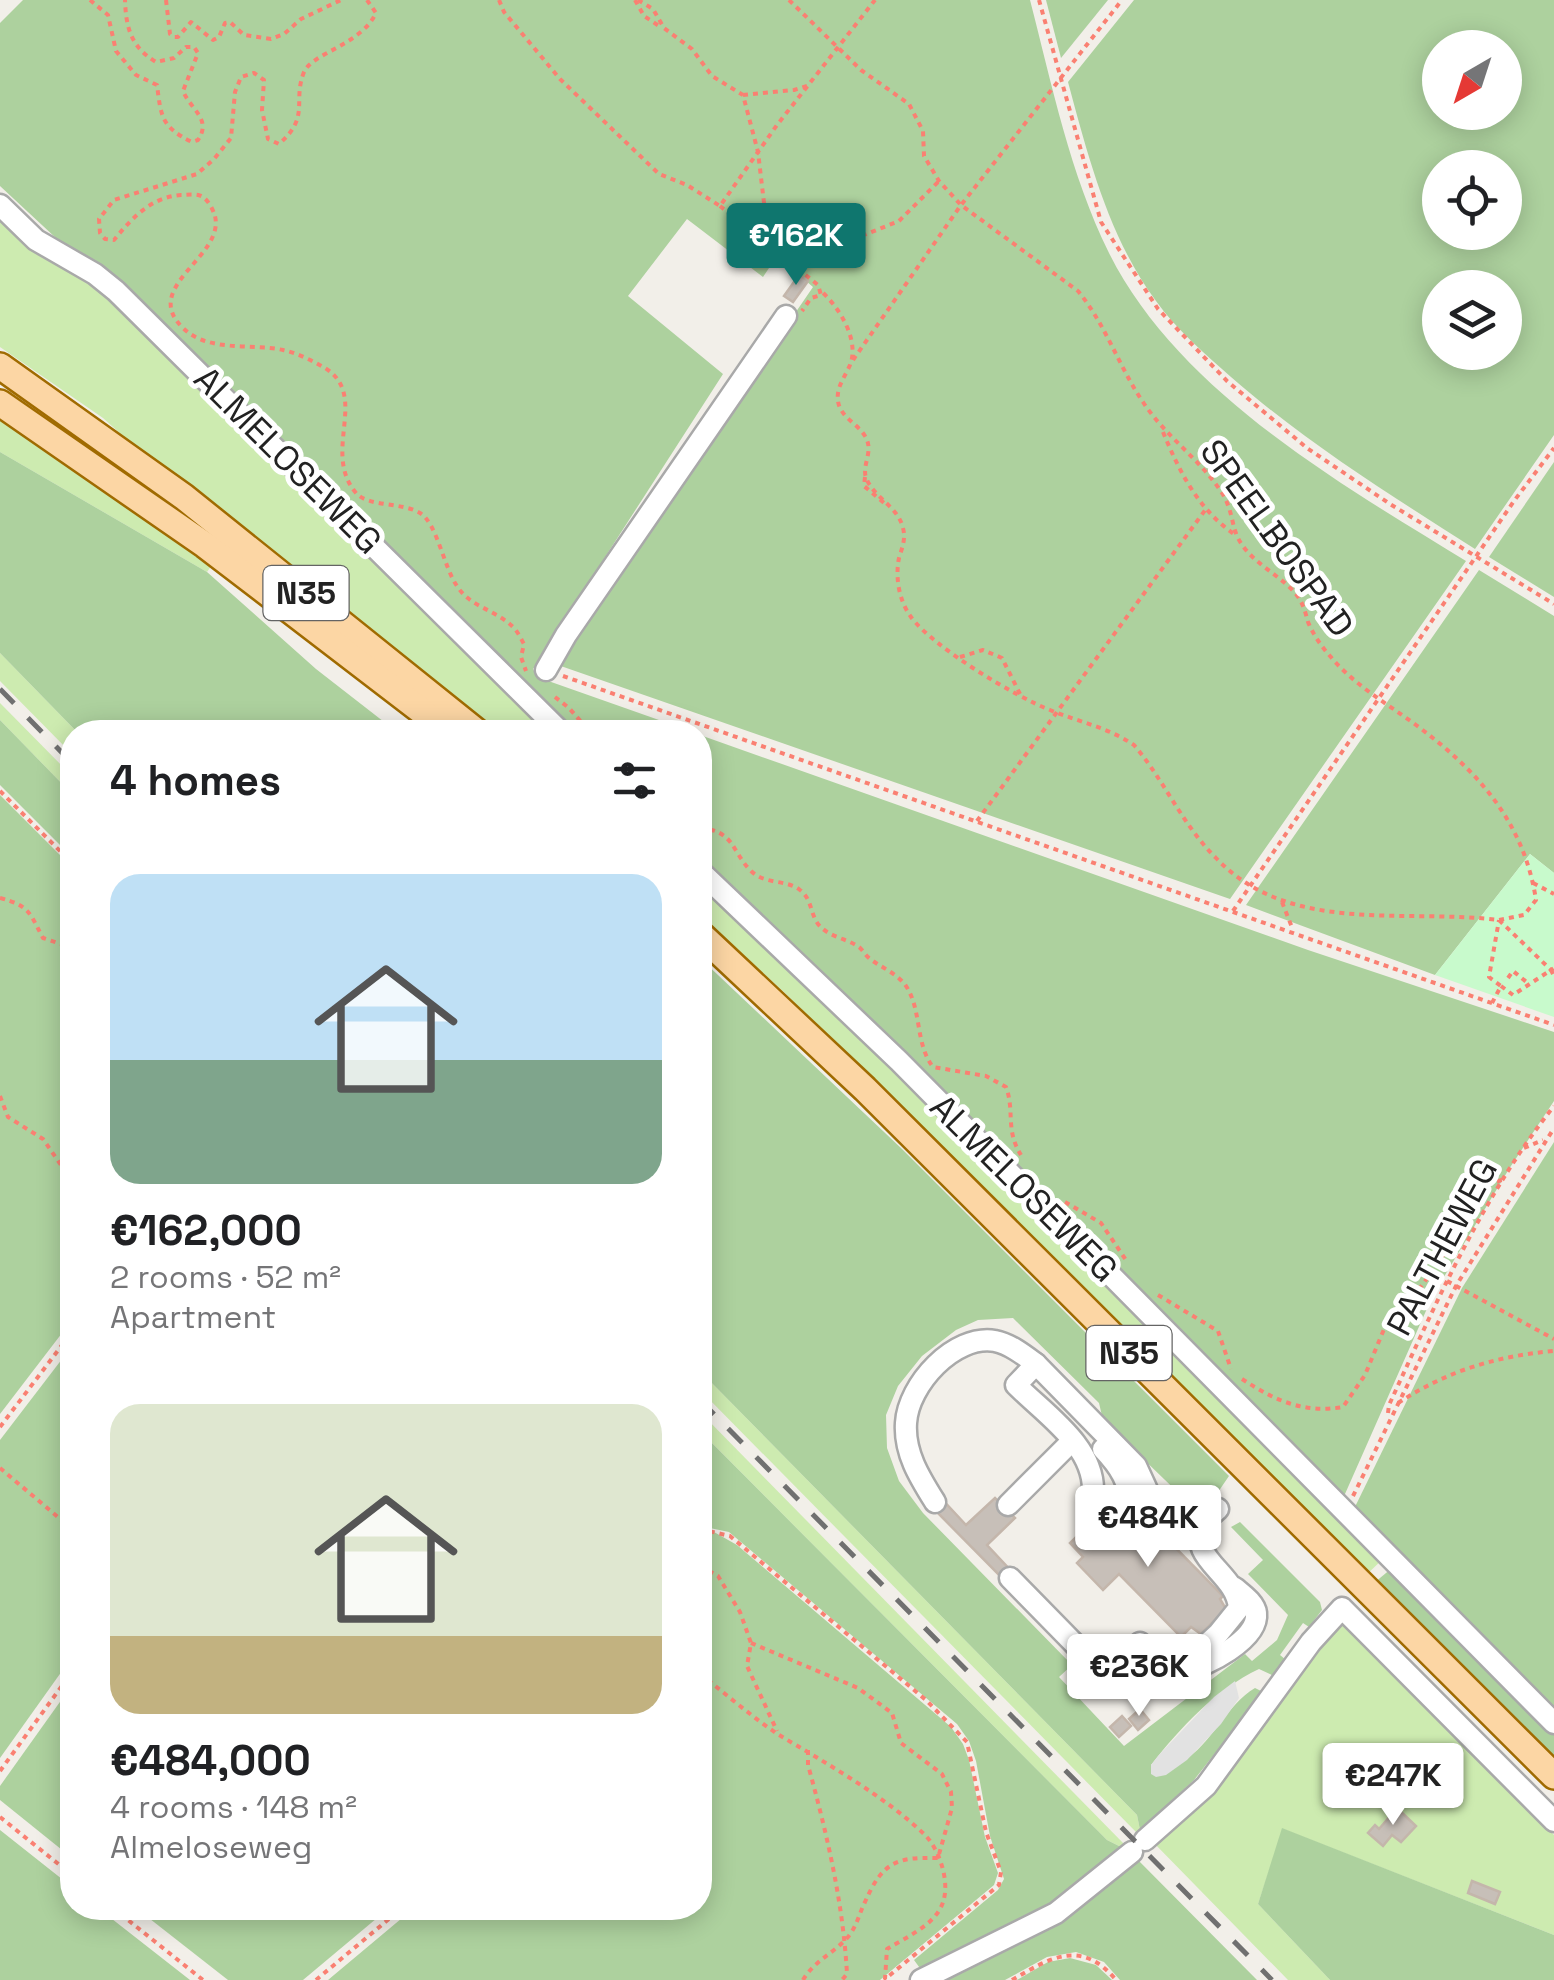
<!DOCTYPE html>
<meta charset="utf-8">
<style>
:root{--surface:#fff;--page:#f6f6f6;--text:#202124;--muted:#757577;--accent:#0f766e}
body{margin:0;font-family:"Space Grotesk",sans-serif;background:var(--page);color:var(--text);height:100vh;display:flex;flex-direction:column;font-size:38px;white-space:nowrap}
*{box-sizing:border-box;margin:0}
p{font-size:32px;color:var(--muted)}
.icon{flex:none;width:55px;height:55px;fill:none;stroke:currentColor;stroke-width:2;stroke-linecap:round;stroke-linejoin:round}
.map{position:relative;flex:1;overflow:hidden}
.side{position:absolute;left:60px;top:720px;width:652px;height:1200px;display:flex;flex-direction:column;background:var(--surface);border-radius:40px;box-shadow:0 5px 25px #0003}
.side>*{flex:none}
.needle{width:65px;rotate:219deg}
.buttons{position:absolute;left:1422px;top:30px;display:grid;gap:20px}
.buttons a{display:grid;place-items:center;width:100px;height:100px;border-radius:50%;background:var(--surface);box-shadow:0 5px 25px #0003;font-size:50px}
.price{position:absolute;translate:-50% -85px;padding:0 22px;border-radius:10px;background:#fff;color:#222;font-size:32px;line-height:65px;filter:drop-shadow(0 2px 5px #0008)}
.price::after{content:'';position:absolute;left:50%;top:60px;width:30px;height:22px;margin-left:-15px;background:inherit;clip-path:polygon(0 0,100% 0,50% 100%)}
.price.active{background:var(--accent);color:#fff}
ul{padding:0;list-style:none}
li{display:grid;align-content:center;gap:20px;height:530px;padding:0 50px}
li span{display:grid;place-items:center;height:310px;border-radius:30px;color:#555}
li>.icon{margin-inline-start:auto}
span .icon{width:180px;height:180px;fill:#fffc;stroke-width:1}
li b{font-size:42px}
h2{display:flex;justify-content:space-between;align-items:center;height:120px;padding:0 50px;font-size:42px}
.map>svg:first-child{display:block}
</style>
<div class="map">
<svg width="1554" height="1980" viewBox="0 0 1554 1980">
<rect width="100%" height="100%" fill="#f2efe9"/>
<!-- grass -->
<g fill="#cdebb0">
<path d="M0,214L86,276L554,732H494L449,693L162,471L103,418L0,347Z"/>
<path d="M0,418L214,562L207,572L0,452Z"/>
<path d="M0,653L77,732H72V754L0,681Z"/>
<path d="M0,703L72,776V794L0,720Z"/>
<path d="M700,878L1383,1559L1365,1576L785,993L700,915Z"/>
<path d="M700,1371L1137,1815L1140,1830L1138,1834L700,1390Z"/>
<path d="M700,1412L1126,1846L1125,1849L1107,1840L700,1431Z"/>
<path d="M1342,1621L1554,1835V1935L1283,1829L1258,1904L1330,1980H1288L1152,1841L1224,1777Z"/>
</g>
<!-- forest -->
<g fill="#add19e" fill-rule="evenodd">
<path d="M23,0H1030C1052,85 1070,174 1109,253C1178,391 1339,483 1466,561L1230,899L555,664L813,287L777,256L763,277L687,219L628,296L723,374L533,669L537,677L693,732H568L96,264L57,239L0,186V23Z"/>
<path d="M1046,0H1108L1061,58Z"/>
<path d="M1134,0H1554V435L1475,549C1389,494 1308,444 1231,377C1205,354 1177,330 1156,301C1109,238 1088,156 1068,82ZM1440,48H1505V112H1440ZM1440,168H1505V232H1440ZM1440,288H1505V352H1440Z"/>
<path d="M0,452L207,572L316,669L397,732H77L0,653Z"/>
<path d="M1554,462V597L1489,557Z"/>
<path d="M1479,570L1554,616V873L1530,854L1435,975L1246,905Z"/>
<path d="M0,720L72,794V857L0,785Z"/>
<path d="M700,735L1308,950L1554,1032V1101L1509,1169L1433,1295L1341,1503L908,1058L700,858Z"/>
<path d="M0,795L72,867V1320L0,1414Z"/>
<path d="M700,958L902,1149L1229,1476L1216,1495L1195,1509L1103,1420L1099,1403L1013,1318L978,1320L956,1330L922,1356L898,1386L886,1415L887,1448L899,1481L923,1513L1072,1665L1059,1677L1124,1746L1245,1654L1252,1661L1277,1640L1288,1615L1248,1574L1263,1560L1231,1527L1240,1522L1320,1602L1322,1610L1309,1627L1303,1623L1280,1655L1286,1660L1274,1676L1259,1669C1215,1690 1181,1727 1151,1765V1774C1163,1769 1178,1766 1188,1758C1215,1738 1227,1705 1255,1688L1263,1692L1194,1780L1140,1830L1137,1815L700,1371Z"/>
<path d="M1554,1142V1716L1352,1513L1462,1288Z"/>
<path d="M72,1346V1657L0,1758V1440Z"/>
<path d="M700,1431L1107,1840L1125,1849L1063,1901L922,1971L914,1960L998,1890L1004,1879L990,1836L976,1761L969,1741L957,1724L729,1532L700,1526Z"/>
<path d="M700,1532H714L737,1545L951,1727L963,1744L969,1760L985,1837L998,1873L994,1885L880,1980H328L414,1908H700V1671L706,1668L700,1663Z"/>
<path d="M1392,1568L1554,1731V1759L1374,1583Z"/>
<path d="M72,1685V1858L0,1800V1786Z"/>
<path d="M1282,1828L1554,1935V1980H1330L1258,1904Z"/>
<path d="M0,1830L72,1887V1908H98L190,1980H0Z"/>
<path d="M1135,1857L1257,1980H1120L1104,1962L1076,1952L1047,1957L1005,1980H935Z"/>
<path d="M136,1908H389L303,1980H228Z"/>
<path d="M1070,1958L1096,1965L1112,1980H1017L1048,1962Z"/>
</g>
<!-- park -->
<path fill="#c8facc" d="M1530,854L1554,873V1017L1435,975Z"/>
<!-- parking -->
<path fill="#e2e2e2" d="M1235,1681L1239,1698L1221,1724L1187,1760L1166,1775L1156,1777L1151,1774V1765L1158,1756L1214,1697Z"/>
<!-- building -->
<g fill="#c7bfb8" stroke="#c4b6ab" stroke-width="2.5">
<path d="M799,275L808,281L793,302L784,296Z"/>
<path d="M940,1497L966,1525L995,1498L1015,1518L987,1545L1014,1574L1006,1582L931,1506Z"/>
<path d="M1116,1498L1153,1539L1160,1532L1223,1596L1220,1599L1226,1609L1201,1634L1191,1627L1181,1637L1119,1574L1103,1590L1077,1563L1083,1557L1070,1543Z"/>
<path d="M1140,1709L1149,1720L1138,1730L1129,1719Z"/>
<path d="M1122,1716L1131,1726L1119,1737L1110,1727Z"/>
<path d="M1397,1808L1416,1826L1401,1842L1392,1835L1383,1846L1368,1833L1375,1825L1379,1829Z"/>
<path d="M1472,1881L1500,1892L1495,1904L1468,1893Z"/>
</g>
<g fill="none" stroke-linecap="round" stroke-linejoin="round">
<defs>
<g id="minor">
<path d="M0,205L36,240L95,274L116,291L561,732"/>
<path d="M546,670L566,635L786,316"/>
<path d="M700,871L899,1061L1554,1723"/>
<path d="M1036,1364L1016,1385C1046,1415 1094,1446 1093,1491"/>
<path d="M1103,1449C1119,1466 1131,1483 1130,1507"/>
<path d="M935,1502C920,1478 904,1453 906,1423C908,1385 954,1334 995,1341C1010,1344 1024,1355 1036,1364L1136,1466L1152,1501L1173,1525C1194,1530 1203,1523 1218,1509"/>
<path d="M1008,1505L1072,1441"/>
<path d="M1010,1578L1106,1676L1140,1643L1173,1675"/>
<path d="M1184,1672C1205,1666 1259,1640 1256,1613C1255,1603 1242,1594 1235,1588"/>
<path d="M1173,1675L1218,1634L1239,1608C1236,1572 1187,1560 1203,1523"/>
<path d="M1145,1840L1206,1786L1311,1642L1342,1608L1554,1821"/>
<path d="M921,1980L1056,1913L1132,1852"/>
</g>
<g id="major">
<path d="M0,366L184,497L477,732"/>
<path d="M0,403L205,545L449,732"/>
<path d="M700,934L865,1089L1554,1776"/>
</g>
</defs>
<!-- minor casing -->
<use href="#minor" stroke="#a9a9a9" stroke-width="25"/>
<!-- major casing -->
<use href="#major" stroke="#a06b00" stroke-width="30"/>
<!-- path -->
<g stroke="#fa8072" stroke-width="4" stroke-dasharray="5 5" stroke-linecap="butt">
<path d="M90,0L108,15L116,51L136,75L157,85C161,116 161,127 192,142L198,140C212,119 191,110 183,91L198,53L194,47H186L174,58L156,62C131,47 126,28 125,0"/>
<path d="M166,0L170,34L174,37H178L191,22L213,40L219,37L225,23L230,22L244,35L271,39L284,34L301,19L341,0"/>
<path d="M367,0L376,13C361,45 312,53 304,72C292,102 311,116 279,144L268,139L262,110L264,80L254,73L241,77L235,92L231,138L214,159L197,174L114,200L99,219L100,233L105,239L114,240C132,218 151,197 181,195C188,195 197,193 203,197C209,201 213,210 215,216C225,257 141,286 182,327C207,353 251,343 283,350C297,353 313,361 325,368C370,396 321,452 356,493C368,507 402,502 420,513C437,523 444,568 457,586C470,607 494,609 512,626C517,630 521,639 524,644L521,657L526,671"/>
<path d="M499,0L504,12L560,79L659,174L687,185L720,206L777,125L875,0"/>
<path d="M635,0L644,16L662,28"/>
<path d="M638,0L653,9L664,28L692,49L712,76L743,95L758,152L769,245"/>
<path d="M789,0L861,70L909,104L923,131L924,156L939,181L961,205L1078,291C1106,325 1119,367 1143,402C1165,436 1200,459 1222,493C1232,509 1231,521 1237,536C1249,562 1278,573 1296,594C1303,603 1305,611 1308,622C1315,639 1326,652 1338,665C1361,689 1389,705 1416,725C1478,771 1524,822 1536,900L1524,915L1499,920C1403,908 1289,936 1215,857C1182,824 1164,780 1134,745C1107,727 1079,722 1050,710C1014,696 933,647 911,617C899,601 895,577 899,558C902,548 906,539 903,528C898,507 876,499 867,480C860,466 875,452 865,436C857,423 840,417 838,401C836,387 845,377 850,365C860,340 839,307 821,291"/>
<path d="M1039,0L1101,222L1158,309L1227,381L1307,448L1390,504L1554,604"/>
<path d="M743,95L794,90L807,86"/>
<path d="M720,206L818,285L821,295L811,298L802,311"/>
<path d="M789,259L825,235H864L899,221L938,182"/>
<path d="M853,360L961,205L1122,0"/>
<path d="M1163,432C1180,473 1199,511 1237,536"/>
<path d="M865,477L864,486L884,503"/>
<path d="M960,657L983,650L1002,658L1020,694"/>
<path d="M563,676L1554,1025"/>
<path d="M555,697L569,708L590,732"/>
<path d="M0,791L72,863"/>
<path d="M977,821L1206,509"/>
<path d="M700,828C735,831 731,851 751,871C765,885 786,879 800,890C812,899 810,913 818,924C828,937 846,938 859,947C862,949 866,956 869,958C881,968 896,972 906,986C922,1010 915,1044 933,1067L986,1076L1006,1087C1015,1111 1005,1130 1021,1155"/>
<path d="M1533,883L1554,894"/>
<path d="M0,898C30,906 29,912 43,938L61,944L72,955"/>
<path d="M1282,902L1293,930"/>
<path d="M1233,911L1514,501L1554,448"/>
<path d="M1499,920L1551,970L1554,968"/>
<path d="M1508,978L1513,971L1529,984"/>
<path d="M1501,986L1513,995L1551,970L1554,976"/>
<path d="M1492,1003L1501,986L1489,977L1499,920"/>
<path d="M0,1096L8,1117L43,1139L72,1181"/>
<path d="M1524,1148L1543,1140"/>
<path d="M1065,1202L1101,1223L1128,1263"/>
<path d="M1447,1281L1554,1339"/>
<path d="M1158,1295L1218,1331L1231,1369"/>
<path d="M1242,1379C1274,1400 1304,1414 1343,1407L1365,1375L1387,1322L1409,1304L1448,1248L1454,1220L1467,1197L1479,1187L1505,1179"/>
<path d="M1398,1403C1447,1371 1496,1356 1554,1351"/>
<path d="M1388,1413L1389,1405C1436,1303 1483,1195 1554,1106"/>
<path d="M0,1427L72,1332"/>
<path d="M0,1468L72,1529"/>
<path d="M1353,1496L1456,1286L1554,1128"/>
<path d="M700,1529L730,1536L926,1700L967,1742L986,1832L1001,1872L999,1885L884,1980"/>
<path d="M700,1566L718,1576L740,1612L751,1643L747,1666L777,1731"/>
<path d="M751,1643L858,1688L892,1713L901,1743L942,1774L951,1792L952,1808L938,1858"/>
<path d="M700,1674C726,1694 752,1717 779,1735C826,1763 886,1797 925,1835C940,1850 952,1886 941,1907C932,1926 905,1938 887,1949L885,1979"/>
<path d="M808,1750V1765C827,1834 843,1902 847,1974L842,1980"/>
<path d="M0,1771L72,1672"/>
<path d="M0,1817L72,1875"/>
<path d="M113,1908L203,1980"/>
<path d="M316,1980L402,1908"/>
<path d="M803,1980C814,1961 834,1953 848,1937C857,1926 859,1914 865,1902C883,1861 897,1857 938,1858"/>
<path d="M1012,1980C1050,1958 1081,1938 1116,1980"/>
</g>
<!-- minor -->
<use href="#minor" stroke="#fff" stroke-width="20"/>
<!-- major -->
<use href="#major" stroke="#fcd6a4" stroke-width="25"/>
<!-- rail -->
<g stroke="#707070" stroke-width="5" stroke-dasharray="20 20" stroke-linecap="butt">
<path d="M0,689L72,763"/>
<path d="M700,1400L1272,1980"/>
</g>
</g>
<g text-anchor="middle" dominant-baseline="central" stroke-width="10" stroke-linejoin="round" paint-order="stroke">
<!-- shield labels -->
<g fill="#fff" stroke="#646464" stroke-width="2.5">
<rect x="263.5" y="566" width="85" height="54" rx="8"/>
<rect x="1086.5" y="1326" width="85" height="54" rx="8"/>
</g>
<g font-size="32" font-weight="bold" fill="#222">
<text x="306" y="593">N35</text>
<text x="1129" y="1353">N35</text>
</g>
<!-- street labels -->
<g font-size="35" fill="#222" stroke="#fff">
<text transform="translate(288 460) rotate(45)">ALMELOSEWEG</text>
<text transform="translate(1277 538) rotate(54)">SPEELBOSPAD</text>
<text transform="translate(1024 1188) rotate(45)">ALMELOSEWEG</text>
<text transform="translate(1442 1247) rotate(-62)">PALTHEWEG</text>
</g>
</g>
</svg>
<div class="buttons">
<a><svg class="needle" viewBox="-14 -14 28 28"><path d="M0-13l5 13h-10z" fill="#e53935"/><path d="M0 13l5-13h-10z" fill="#757577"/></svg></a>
<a><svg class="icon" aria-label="locate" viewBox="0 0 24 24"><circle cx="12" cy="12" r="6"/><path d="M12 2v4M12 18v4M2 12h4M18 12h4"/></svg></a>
<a><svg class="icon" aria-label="layers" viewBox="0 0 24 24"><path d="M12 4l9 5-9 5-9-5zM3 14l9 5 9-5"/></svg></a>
</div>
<b class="price active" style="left:796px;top:288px">€162K</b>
<b class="price" style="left:1148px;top:1570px">€484K</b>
<b class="price" style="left:1139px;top:1719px">€236K</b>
<b class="price" style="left:1393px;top:1828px">€247K</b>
<section class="side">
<h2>4 homes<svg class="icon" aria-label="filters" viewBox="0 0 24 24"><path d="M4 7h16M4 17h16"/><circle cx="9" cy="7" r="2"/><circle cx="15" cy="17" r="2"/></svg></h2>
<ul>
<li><span style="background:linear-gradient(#bfe0f5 60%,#7fa58c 0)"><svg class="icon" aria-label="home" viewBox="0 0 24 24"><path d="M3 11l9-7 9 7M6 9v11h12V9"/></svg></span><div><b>€162,000</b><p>2 rooms · 52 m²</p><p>Apartment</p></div></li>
<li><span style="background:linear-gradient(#dfe7d0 75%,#c2b280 0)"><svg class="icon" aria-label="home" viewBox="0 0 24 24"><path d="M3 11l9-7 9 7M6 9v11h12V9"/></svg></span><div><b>€484,000</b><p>4 rooms · 148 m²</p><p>Almeloseweg</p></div></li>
</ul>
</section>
</div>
